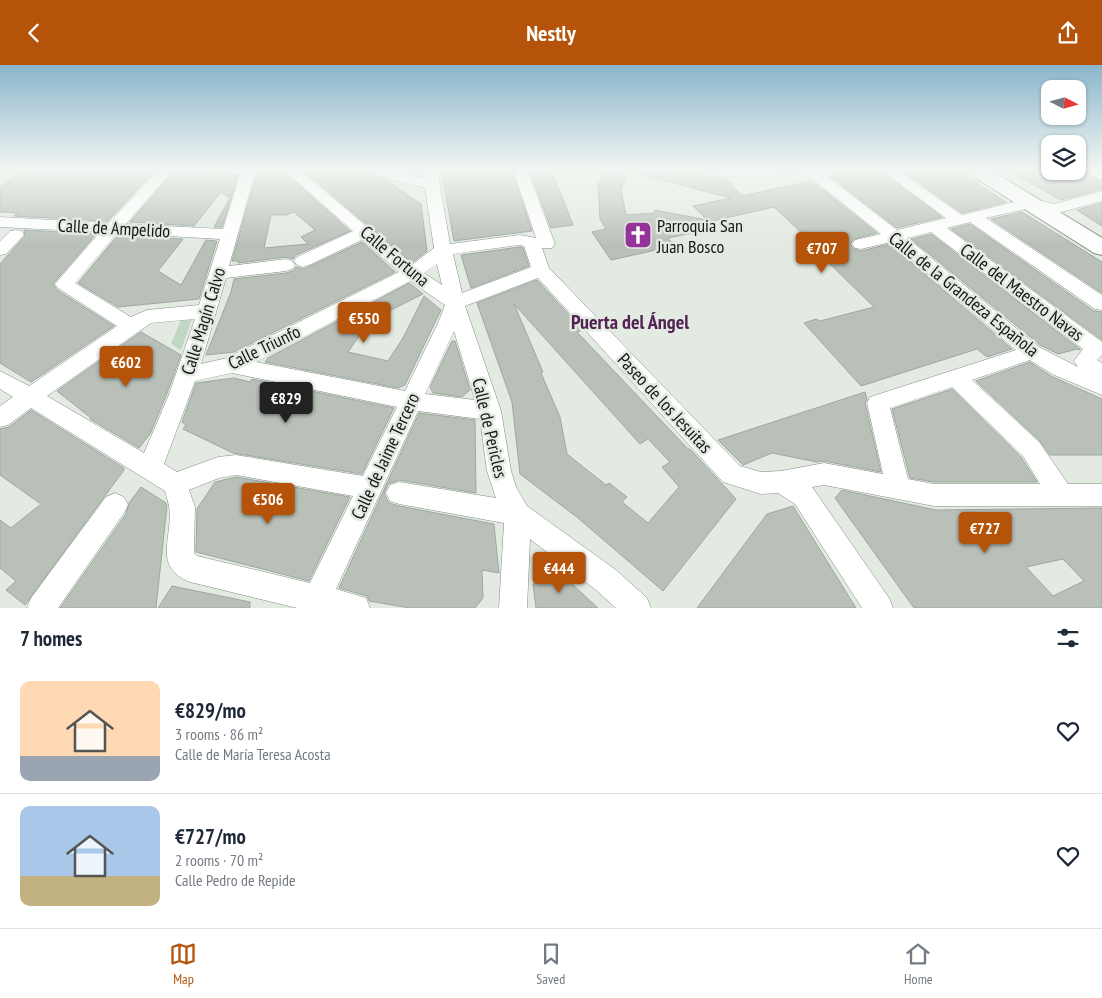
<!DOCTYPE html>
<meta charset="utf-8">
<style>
:root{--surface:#fff;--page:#f2f2f3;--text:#1f2937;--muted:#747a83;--line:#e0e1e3;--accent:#b45309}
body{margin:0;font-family:"PT Sans Narrow",sans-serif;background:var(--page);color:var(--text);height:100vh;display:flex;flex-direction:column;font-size:19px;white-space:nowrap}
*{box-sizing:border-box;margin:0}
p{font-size:16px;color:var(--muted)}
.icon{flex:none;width:28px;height:28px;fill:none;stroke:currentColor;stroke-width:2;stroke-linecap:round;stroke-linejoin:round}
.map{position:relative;height:543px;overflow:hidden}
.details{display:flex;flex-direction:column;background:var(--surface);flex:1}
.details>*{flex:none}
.needle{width:32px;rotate:96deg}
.fabs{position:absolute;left:1041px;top:15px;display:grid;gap:10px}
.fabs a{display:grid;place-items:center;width:45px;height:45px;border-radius:10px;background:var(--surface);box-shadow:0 1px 4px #0004;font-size:25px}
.price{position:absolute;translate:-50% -42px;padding:0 11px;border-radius:5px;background:var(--accent);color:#fff;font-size:16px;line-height:32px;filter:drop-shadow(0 1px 2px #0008)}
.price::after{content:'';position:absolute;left:50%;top:30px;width:15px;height:11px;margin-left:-8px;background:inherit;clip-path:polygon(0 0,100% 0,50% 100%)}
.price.selected{background:#222;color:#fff}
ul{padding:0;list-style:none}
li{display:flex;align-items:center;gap:15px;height:125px;padding:0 20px}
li+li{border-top:1px solid var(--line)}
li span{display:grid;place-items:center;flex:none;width:140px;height:100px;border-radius:10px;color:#555}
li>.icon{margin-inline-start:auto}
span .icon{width:60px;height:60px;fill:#fffc;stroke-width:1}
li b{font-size:21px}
h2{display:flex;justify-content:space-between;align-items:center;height:60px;padding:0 20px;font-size:21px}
header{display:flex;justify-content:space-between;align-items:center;height:65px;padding:0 20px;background:var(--accent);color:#fff;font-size:22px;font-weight:800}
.tab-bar{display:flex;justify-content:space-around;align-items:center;height:70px;border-top:1px solid var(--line);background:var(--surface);font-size:14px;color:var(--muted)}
.tab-bar a{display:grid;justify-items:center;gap:2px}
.tab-bar .selected{color:var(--accent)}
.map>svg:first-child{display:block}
</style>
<header><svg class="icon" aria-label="back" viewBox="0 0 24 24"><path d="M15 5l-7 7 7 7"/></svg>Nestly<svg class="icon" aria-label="share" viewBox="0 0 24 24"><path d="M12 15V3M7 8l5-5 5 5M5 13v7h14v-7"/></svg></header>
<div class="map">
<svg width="1102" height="543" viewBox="0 0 1102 543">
<rect width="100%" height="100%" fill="#e2eae2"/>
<!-- green -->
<path fill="#c0d8c1" d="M192,254L181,285L171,279L181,255Z"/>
<!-- building -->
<g fill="#b8c0b8" stroke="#9fa8a0" fill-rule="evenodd">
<path d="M25,104H156L108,156L14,151L18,148L0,147V122Z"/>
<path d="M176,104L221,106L224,109L238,111L222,162H214L230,133L221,127L194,161L130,157Z"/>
<path d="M263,104H281L350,166L296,190L293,194L286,192L238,198L239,196H232L257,108H262ZM294,147L315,165L301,172L308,179L264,183L271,150H286Z"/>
<path d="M302,104H344L386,115L421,139L427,186L412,198Z"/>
<path d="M486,104H511L532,166L454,176L442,109Z"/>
<path d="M529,104H551L573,160L551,163Z"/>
<path d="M609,104H628L621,125L626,150L654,148L655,145L707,155L693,141L731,133L639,109L640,104H673L692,110L727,114L742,131L812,116L877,168L854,174L850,179L854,184L861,186L890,179L1012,284L987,292L977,284L861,321L804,258L816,254L820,256L874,242L826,195L820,197L808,184L817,182L774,142L690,161L697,167L668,173L674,181L611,195L592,167L606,164L600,154L598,119Z"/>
<path d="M867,104H877L942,152L897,163L831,112Z"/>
<path d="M900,104H955L1006,137L962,148Z"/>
<path d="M1006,104L1084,106L1096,114L1102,116V124L1061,135Z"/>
<path d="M1102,138V161L1077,145Z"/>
<path d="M1022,147L1102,197V228L991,154Z"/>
<path d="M970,159L1094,246L1102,247V275L951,164Z"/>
<path d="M24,165L96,169L53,219L57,225L114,261L31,317L0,298V199L25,171Z"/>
<path d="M931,169L1080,284V285L1077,284L1058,289L1040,280L911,174Z"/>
<path d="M118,170L183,174L158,206L181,220L206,175L217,176L199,234L118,242L78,218Z"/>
<path d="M362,177L395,207L234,287L206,290L231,227L234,214L286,208L293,206L296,202L304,204Z"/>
<path d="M520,182L523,183L529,201L471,223L461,190Z"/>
<path d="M537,215L583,265L577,267L688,384H690L736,434L663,526L578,453L520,409L512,337L477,238ZM514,239L640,379L648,374L670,397L662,402L679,422L648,458L622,437L627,432L609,418L606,420L567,389L560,352L541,308L543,307Z"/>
<path d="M409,218L423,229L363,259L366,261L348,287L388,296L403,273L424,231L441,245L405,320L398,323L265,297L268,293Z"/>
<path d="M141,267L181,290L166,331L150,369L139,383L90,354L91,353L57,326Z"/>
<path d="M452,276H455L470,325L462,332L433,328L430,322Z"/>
<path d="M1030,297L1051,311L1102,334V390H1050L1040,376L976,316Z"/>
<path d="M234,313L250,317L252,314L394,343L362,409L233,388L183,364L186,360L182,357L196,318Z"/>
<path d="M952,324L1021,392L1037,417H934L910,413L892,344Z"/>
<path d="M865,327L867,334L865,338L881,407L824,396L817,397L772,388L743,400L718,375Z"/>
<path d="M31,345L124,403V405L25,540L6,525L16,516L0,503V455L11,463L41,439L0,410V364L9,362Z"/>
<path d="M419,348L475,355L476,428L399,415L388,419L384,429L389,438L399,441L494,459L499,508L482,505L483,533L475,543H410L369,536L367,531L339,523Z"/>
<path d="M236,412L350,432L309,516L196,487L197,444L215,417Z"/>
<path d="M141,422L166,438L167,441L156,543H60L126,449L129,438Z"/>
<path d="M842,425L936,445L1102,443V543H914L835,433ZM1063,494L1084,516L1053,531L1026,502Z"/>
<path d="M793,441L856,543H697L767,449Z"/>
<path d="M559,507L598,543H536L533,519Z"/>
<path d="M172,521L250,537V543H158Z"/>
</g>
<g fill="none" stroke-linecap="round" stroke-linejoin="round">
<defs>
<g id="minor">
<path d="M159,104H174L126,159L223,164L240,109L224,107L222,104H256L229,201L286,194L292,196L295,200L292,204L286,206L226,213L201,299L227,293L399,207L362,175L309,200L303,202L297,200L294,196L297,192L353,166L283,104H299L412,200L434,183L425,123L364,107L362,104H387L424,113L423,104H437L450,179L520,170L536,173L513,104H527L555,179L552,183H542L549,203L740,401L761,407L781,406L824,398L883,409L867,338L870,332L1016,285L891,177L861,184L855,183L852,179L855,175L881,169L810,112L799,109L745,113L702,108L695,104H843L841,107L827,111L897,165L946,153L879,104H896L962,150L1030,133L1054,139L1102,126V136L1054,149L1030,143L986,153L1102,230V245L1095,244L970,157L947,163L1102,277V290L1097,295L1102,298V330L1052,309L1030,295L972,315L1039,377L1068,419H1102V441H934L824,420L812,422L889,533L893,543H862L795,439L778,428L761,429L723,417L538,213L465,241L501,346L511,406L516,422L527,441L616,505L647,533L651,543H616L596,525L530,474L527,543H499L504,458L399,439L390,436L386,428L390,420L399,417L496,433L487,406L480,354L418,346L336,524L366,533L370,543H297L190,517C151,501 174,472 169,441C168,436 166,431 165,426L31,343L8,360L0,362V341L13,332L0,324V306L29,321L117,261L58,223L55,219L100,167L0,162V152L109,158ZM931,167L1083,284L1074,296L1078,302L1039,282L907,173ZM117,168L220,174L199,240L147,245L131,252L75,218ZM520,180L524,181L531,202L462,228L453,189ZM437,199L442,220L424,208ZM410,216L445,240L439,256L405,326L256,297ZM195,254L168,332L144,388L47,331L151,258ZM454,266L475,335L425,329ZM232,308L397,342L363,411L236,390L218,392L177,407L164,399L195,316ZM952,322L1023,391L1040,419H934L908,414L890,343ZM236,410L353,431L310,518L197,491L194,488L195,442L189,425L219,413Z"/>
<path d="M1085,104H1102V114L1097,113Z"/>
<path d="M16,165L22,166L24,170L6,189L0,190V176L10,166Z"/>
<path d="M115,428L124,432L128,440L124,448L58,543H27L31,533L106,432Z"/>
</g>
<path id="major" d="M966,104H989L1102,173V190L1094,188L968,108Z"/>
</defs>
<!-- minor casing -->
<use href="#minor" stroke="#838b83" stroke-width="1"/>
<!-- major casing -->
<use href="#major" stroke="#838b83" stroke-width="2"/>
<!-- minor -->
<use href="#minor" fill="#fff" fill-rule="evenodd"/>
<!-- major -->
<use href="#major" fill="#fff" fill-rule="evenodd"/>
</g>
<!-- sky -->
<linearGradient id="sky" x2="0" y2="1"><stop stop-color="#8ab5cb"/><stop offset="0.58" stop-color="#f2f6f2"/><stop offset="1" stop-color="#f2f6f2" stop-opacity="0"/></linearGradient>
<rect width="1102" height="180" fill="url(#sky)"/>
<!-- icons -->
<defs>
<symbol id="church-square" viewBox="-11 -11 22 22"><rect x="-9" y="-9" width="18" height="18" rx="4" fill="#953399" stroke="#e2eae2"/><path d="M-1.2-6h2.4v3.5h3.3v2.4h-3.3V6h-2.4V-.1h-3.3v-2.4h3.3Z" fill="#fff"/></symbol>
</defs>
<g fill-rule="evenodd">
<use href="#church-square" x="622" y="154" width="32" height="32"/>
</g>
<g text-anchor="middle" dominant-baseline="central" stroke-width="5" stroke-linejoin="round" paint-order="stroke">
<!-- poi labels -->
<g font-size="18" fill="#141714" stroke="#e2eae2" text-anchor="start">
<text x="657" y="160">Parroquia San<tspan x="657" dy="21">Juan Bosco</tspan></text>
</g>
<!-- street labels -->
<g font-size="18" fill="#141714" stroke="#e2eae2">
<text transform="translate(114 163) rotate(3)">Calle de Ampelido</text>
<text transform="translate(395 191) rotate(40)">Calle Fortuna</text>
<text transform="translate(1022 227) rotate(37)">Calle del Maestro Navas</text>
<text transform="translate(964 229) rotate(39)">Calle de la Grandeza Española</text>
<text transform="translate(203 256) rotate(-73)">Calle Magín Calvo</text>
<text transform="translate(264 282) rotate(-26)">Calle Triunfo</text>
<text transform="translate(665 338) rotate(47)">Paseo de los Jesuitas</text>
<text transform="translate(490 363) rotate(77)">Calle de Pericles</text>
<text transform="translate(385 391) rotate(-65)">Calle de Jaime Tercero</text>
</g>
<!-- quarter labels -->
<g font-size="20" font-weight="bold" fill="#522253" stroke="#e2eae2">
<text x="630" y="257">Puerta del Ángel</text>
</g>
</g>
</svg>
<div class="fabs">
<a><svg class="needle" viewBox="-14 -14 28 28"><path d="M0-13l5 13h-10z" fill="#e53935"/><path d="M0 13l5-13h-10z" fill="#747a83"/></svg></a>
<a><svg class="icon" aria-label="layers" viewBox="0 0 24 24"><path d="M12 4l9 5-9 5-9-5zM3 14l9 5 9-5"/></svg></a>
</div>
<b class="price" style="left:822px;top:209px">€707</b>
<b class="price" style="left:364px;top:279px">€550</b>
<b class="price" style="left:126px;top:323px">€602</b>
<b class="price selected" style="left:286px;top:359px">€829</b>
<b class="price" style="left:268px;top:460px">€506</b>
<b class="price" style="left:985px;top:489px">€727</b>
<b class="price" style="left:559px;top:529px">€444</b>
</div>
<section class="details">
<h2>7 homes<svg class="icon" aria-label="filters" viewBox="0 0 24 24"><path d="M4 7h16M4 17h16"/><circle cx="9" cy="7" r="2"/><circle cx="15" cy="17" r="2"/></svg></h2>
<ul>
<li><span style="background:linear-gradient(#ffd9b3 75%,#9aa5b1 0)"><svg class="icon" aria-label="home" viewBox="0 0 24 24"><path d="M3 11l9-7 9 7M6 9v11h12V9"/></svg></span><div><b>€829/mo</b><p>3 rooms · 86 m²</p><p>Calle de María Teresa Acosta</p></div><svg class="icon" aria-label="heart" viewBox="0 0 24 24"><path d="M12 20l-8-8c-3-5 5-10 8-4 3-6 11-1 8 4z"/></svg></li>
<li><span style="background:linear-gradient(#a9c7e8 70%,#c2b280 0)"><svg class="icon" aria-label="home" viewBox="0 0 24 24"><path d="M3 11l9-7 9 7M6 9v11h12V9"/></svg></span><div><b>€727/mo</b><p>2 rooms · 70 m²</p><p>Calle Pedro de Repide</p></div><svg class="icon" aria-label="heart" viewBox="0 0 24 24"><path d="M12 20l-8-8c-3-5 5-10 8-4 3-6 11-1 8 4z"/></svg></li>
</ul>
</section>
<nav class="tab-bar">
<a class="selected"><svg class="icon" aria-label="map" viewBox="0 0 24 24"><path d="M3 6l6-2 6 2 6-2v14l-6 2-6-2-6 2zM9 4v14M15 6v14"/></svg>Map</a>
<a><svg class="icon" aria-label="saved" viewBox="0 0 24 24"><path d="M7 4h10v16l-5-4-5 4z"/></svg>Saved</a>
<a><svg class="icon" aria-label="home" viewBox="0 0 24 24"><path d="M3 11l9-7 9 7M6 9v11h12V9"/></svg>Home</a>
</nav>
